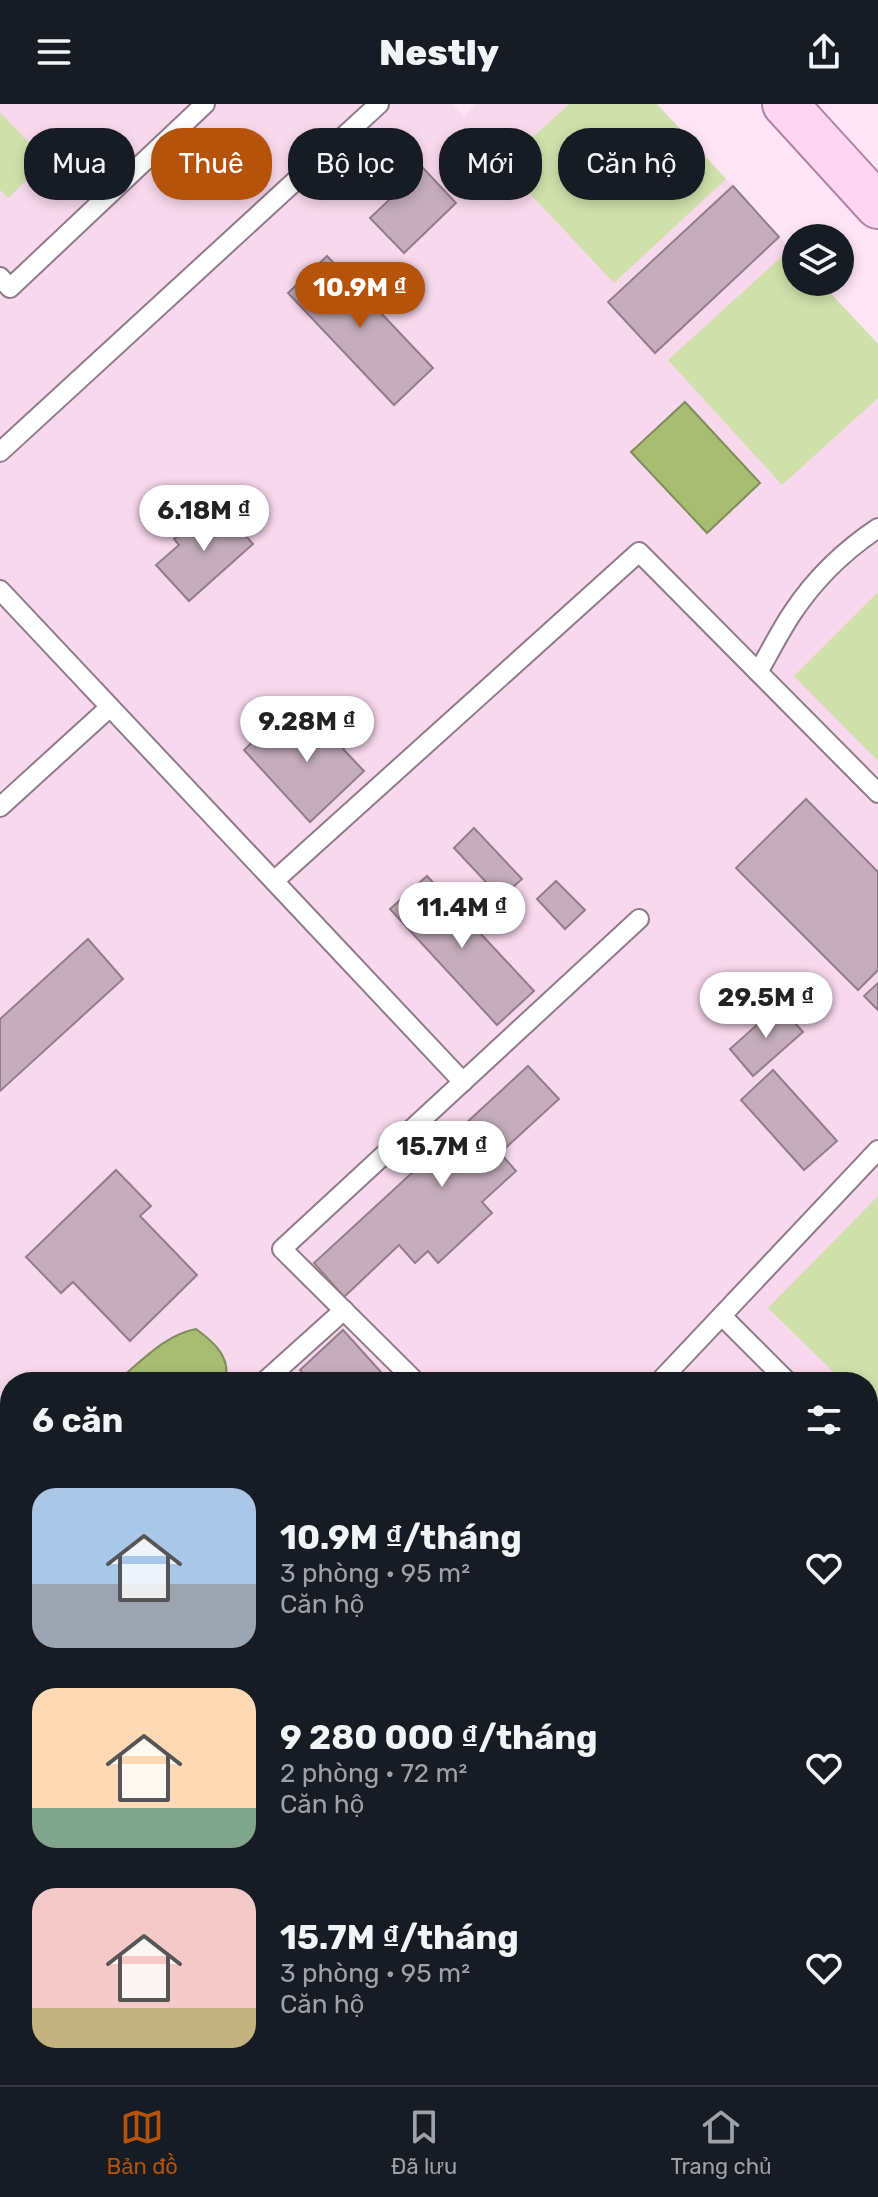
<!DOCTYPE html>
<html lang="vi">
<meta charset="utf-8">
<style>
:root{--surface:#171b24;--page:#20242c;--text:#f1f3f6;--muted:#9ea1a6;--line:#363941;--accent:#b45309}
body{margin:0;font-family:Rubik,sans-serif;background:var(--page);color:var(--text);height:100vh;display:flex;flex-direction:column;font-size:30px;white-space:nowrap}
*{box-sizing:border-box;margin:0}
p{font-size:26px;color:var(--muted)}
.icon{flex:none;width:44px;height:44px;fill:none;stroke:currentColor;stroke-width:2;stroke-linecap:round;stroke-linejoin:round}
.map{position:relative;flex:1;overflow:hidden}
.panel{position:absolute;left:0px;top:1268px;width:878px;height:714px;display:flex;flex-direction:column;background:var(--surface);border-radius:32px 32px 0 0;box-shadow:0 4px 12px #0003}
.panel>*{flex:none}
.banner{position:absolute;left:24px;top:24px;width:830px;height:72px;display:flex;gap:16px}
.fabs{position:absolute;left:782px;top:120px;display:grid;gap:16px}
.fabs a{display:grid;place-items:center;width:72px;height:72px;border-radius:50%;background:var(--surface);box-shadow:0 4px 12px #0003;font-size:40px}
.price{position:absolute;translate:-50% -68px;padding:0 18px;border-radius:28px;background:#fff;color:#222;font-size:26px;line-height:52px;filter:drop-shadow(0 2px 4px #0008)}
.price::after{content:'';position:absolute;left:50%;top:48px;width:24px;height:18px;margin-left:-12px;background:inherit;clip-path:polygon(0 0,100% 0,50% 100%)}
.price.on{background:var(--accent);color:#fff}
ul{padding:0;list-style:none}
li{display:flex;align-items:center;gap:24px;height:200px;padding:0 32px}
li span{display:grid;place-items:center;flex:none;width:224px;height:160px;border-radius:24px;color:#555}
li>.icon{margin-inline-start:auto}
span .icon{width:96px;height:96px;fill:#fffc;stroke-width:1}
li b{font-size:34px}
h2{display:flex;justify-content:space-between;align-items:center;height:96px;padding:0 32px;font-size:34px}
.pill{padding:0 28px;border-radius:32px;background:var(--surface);box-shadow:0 4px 12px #0003;font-size:28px;line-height:72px}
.pill.on{background:var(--accent);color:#fff}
header{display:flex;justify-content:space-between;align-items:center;height:104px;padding:0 32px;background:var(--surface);font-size:36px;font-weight:800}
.tab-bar{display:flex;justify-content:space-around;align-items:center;height:112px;border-top:2px solid var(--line);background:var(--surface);font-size:22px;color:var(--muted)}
.tab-bar a{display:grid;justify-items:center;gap:4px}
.tab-bar .on{color:var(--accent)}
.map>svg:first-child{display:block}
</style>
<header><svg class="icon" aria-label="menu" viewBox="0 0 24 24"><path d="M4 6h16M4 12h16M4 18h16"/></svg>Nestly<svg class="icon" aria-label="share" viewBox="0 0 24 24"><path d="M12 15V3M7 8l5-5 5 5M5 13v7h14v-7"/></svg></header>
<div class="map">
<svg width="878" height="1981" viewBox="0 0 878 1981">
<rect width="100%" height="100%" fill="#fee5f5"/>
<!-- built -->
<path fill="#f7d8ec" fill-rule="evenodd" d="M0,0H452L464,12L475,0H657L796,151V178H820L878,240V1981H0ZM10,1278H868V1972H10Z"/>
<!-- green -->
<g fill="#d0e0ab">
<path d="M569,0H657L726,75L614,179L503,61Z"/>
<path d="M0,8L46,57L8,94L0,86Z"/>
<path d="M790,145L796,151V178H820L878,240V294L782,381L668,256Z"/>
<path d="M878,488V657L794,572Z"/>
<path d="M878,1092V1294L869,1302L868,1278H844L768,1204Z"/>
</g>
<!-- water -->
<g fill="#a8bd71" stroke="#808c59" stroke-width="2">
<path d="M685,298L760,379L707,429L631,348Z"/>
<path d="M196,1225C214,1238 232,1254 225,1278H116C141,1258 164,1231 196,1225Z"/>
</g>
<!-- building -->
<g fill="#c5adbc" stroke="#937d8b" stroke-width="2">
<path d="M423,64L456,99L404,149L370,114Z"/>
<path d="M733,82L779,133L655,249L608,198Z"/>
<path d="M327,152L433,264L394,301L288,189Z"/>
<path d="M220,403L253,440L189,497L156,461L179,441L174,435L196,416L201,421Z"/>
<path d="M341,612L358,631L343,645L364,667L310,718L244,646L279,613L307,643Z"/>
<path d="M806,695L878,768V866L858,886L736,764Z"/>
<path d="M474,724L522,775L501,794L454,744Z"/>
<path d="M427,772L534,887L497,921L390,805Z"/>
<path d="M556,777L585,806L565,825L537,795Z"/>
<path d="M88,835L123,875L0,987V915Z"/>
<path d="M878,879V906L864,892Z"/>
<path d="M779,901L803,928L753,972L730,945Z"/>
<path d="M528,962L559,995L500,1049L516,1067L482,1098L492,1109L438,1159L428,1147L415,1159L399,1141L344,1193L314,1159Z"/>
<path d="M773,966L837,1037L804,1066L741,996Z"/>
<path d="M116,1066L151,1102L140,1112L197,1171L130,1237L73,1178L61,1189L26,1153Z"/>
<path d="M343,1226L390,1278H311L300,1266Z"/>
<path d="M10,1526V1600L0,1610V1535Z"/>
<path d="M868,1554L878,1564V1648L868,1638Z"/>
<path d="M0,1677L10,1688V1726L0,1735Z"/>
<path d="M878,1808V1840L868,1829V1817Z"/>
<path d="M868,1854L878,1865V1884L868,1893Z"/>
<path d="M0,1916L10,1926V1962L0,1972Z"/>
<path d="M704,1972H784L775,1981H694Z"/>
</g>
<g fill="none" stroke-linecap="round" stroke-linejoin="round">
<defs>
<g id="lane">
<path d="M0,173L10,184L205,0"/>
<path d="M0,348L379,0"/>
<path d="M0,486L463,978"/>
<path d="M758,568C770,548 780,527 793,508C815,475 845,446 878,424"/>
<path d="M0,703L110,603"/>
<path d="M274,777L639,448L878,689"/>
<path d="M722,1212L788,1278"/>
<path d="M264,1278L344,1206"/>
<path d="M416,1278L282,1145L639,815"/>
<path d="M659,1278L878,1046"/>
<path d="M0,1342L10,1353"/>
<path d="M868,1358L878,1368"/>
<path d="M868,1740L875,1748L868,1754"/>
<path d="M177,1972L186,1981"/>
<path d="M446,1972L454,1981"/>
<path d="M564,1972L572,1981"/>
<path d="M383,1981L392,1972"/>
<path d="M624,1981L634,1972"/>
</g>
<path id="primary" d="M785,0L878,102"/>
</defs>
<!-- lane casing -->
<use href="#lane" stroke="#917b89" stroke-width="22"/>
<!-- primary casing -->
<use href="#primary" stroke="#b183a2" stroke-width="48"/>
<!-- lane -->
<use href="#lane" stroke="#fff" stroke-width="18"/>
<!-- primary -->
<use href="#primary" stroke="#fed6f1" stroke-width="44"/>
</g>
</svg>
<div class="fabs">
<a><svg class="icon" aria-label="layers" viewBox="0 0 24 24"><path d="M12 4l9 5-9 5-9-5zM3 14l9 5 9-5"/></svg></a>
</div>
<b class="price on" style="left:360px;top:226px">10.9M ₫</b>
<b class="price" style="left:204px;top:449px">6.18M ₫</b>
<b class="price" style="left:307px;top:660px">9.28M ₫</b>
<b class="price" style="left:462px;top:846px">11.4M ₫</b>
<b class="price" style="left:766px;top:936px">29.5M ₫</b>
<b class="price" style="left:442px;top:1085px">15.7M ₫</b>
<div class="banner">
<a class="pill">Mua</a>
<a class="pill on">Thuê</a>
<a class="pill">Bộ lọc</a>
<a class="pill">Mới</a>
<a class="pill">Căn hộ</a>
</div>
<section class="panel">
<h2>6 căn<svg class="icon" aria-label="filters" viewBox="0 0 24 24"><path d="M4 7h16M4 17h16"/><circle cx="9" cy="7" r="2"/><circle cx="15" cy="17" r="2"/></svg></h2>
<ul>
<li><span style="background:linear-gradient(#a9c7e8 60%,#9aa5b1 0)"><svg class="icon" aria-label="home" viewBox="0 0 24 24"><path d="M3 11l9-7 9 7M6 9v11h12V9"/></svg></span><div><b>10.9M ₫/tháng</b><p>3 phòng · 95 m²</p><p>Căn hộ</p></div><svg class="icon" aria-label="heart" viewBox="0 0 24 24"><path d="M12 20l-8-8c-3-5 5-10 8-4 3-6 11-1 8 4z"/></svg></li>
<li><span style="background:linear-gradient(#ffd9b3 75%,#7fa58c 0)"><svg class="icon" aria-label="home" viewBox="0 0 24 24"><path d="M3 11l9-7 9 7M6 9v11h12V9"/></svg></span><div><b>9 280 000 ₫/tháng</b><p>2 phòng · 72 m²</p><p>Căn hộ</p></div><svg class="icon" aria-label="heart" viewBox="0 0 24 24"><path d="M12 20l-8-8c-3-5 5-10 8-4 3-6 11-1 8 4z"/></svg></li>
<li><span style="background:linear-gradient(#f6c9c9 75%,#c2b280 0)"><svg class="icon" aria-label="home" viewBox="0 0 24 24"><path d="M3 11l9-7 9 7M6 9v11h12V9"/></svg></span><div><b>15.7M ₫/tháng</b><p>3 phòng · 95 m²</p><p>Căn hộ</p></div><svg class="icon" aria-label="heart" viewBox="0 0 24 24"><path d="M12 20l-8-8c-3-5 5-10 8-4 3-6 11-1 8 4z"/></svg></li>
</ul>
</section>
</div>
<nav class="tab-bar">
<a class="on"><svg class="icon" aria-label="map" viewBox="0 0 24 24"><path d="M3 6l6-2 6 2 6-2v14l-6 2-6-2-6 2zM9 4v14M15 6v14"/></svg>Bản đồ</a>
<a><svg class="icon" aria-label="saved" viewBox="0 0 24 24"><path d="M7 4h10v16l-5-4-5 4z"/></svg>Đã lưu</a>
<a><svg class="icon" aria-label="home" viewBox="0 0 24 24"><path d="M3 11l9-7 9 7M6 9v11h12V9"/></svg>Trang chủ</a>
</nav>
